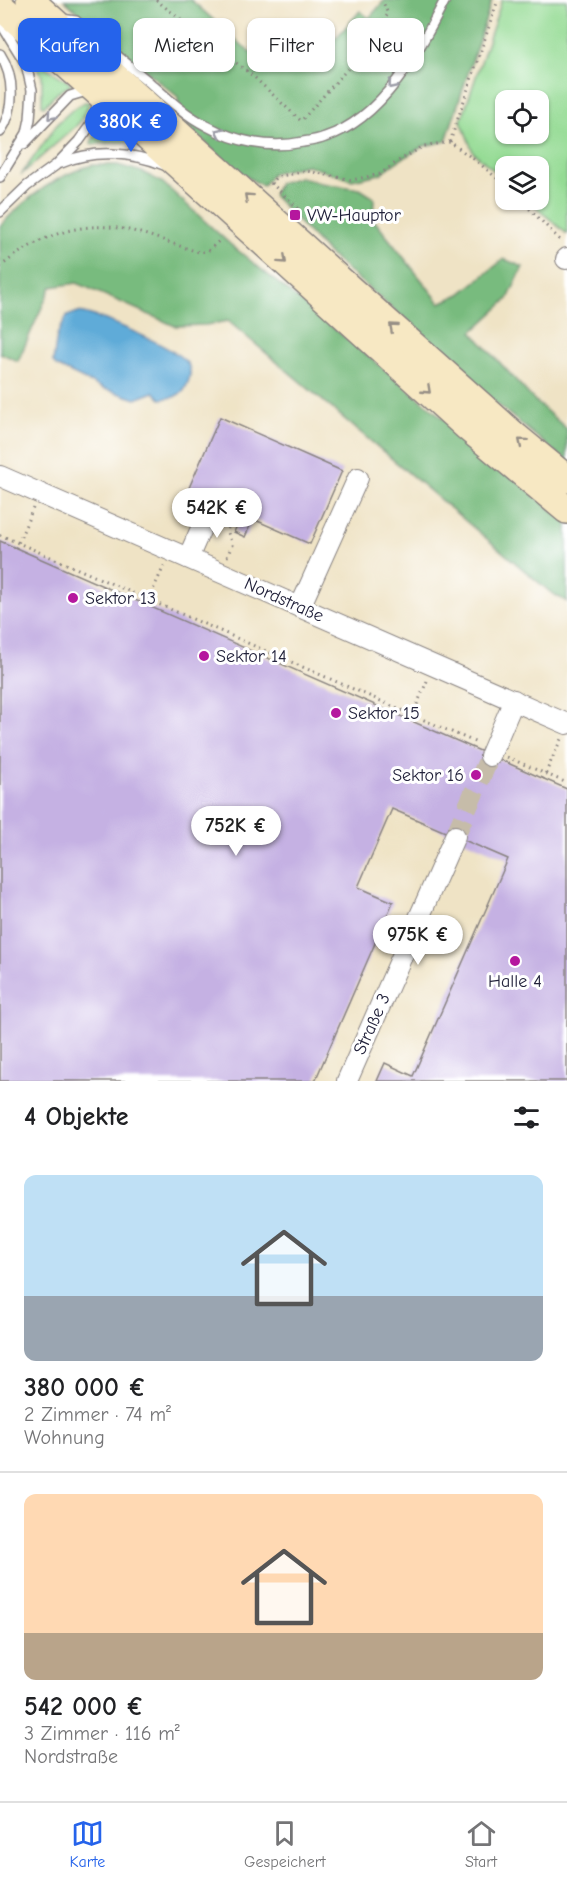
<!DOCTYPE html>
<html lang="de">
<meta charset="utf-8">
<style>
:root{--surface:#fff;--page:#f6f6f6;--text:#202124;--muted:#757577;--line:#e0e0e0;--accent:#2563eb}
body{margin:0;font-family:"Comic Neue",sans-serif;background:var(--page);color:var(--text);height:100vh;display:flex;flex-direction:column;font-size:22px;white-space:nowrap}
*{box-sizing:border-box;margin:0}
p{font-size:20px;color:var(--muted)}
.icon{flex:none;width:33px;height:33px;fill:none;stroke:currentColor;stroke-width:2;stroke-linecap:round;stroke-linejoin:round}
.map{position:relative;height:1081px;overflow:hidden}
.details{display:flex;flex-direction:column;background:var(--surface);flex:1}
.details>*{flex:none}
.hud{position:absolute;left:18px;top:18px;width:531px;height:54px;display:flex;gap:12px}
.buttons{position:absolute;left:495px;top:90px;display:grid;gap:12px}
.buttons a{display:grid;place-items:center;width:54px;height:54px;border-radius:12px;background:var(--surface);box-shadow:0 2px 4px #0004;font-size:30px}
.price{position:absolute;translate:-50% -51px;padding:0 14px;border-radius:21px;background:#fff;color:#222;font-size:20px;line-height:39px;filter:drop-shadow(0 2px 3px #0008)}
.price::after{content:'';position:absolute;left:50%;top:36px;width:18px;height:14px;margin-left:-9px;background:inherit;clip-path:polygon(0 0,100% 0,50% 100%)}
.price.on{background:var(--accent);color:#fff}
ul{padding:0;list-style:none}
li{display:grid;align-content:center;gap:12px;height:318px;padding:0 24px}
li+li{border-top:2px solid var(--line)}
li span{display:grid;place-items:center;height:186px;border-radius:12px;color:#555}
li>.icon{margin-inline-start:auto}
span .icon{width:108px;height:108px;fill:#fffc;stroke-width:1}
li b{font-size:26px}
h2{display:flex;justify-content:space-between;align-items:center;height:72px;padding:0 24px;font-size:26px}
.chip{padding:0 21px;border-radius:12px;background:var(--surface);box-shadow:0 2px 4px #0004;font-size:21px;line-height:54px}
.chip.on{background:var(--accent);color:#fff}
.dock{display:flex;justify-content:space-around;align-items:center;height:84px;border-top:2px solid var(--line);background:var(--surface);font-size:16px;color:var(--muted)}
.dock a{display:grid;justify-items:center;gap:3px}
.dock .on{color:var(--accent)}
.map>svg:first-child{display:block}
</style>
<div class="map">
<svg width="567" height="1081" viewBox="0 0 567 1081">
<rect width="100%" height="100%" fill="#fff"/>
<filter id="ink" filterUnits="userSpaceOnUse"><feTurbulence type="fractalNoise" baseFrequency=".0167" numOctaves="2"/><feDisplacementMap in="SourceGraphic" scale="12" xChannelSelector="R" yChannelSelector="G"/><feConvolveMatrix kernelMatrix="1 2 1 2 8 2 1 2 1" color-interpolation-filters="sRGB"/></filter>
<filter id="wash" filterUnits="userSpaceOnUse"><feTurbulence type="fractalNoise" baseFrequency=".008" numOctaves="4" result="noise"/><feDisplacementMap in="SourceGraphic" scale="24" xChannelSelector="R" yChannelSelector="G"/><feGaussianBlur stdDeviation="1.35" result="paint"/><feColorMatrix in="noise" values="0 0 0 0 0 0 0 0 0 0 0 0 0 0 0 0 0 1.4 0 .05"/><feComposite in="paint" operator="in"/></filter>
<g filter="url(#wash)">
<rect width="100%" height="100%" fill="#efe3c5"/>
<!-- green -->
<g fill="#95db94" stroke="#5c7e68" stroke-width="1.5" fill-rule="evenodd">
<path d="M502,0H567V234L528,200H538V166H506L505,180L473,152L461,121ZM538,100V134H506V100Z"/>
<path d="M38,62L71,84V85L58,92L44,106L42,105V76L36,63Z"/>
<path d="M85,102H89C87,112 83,119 76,126L21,175L58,123L73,109Z"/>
<path d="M107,114L137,141L92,144L91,142L100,130Z"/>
</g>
<!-- forest -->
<g fill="#78bb7e" stroke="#4d6e5c" stroke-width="1.5">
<path d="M64,0H191L260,61L297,20L317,38L325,29L336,38L360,11L369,18L385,0H492L446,141L424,146L398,161L380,174L352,180L307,165L273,173L263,186L234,170L179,118L178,97L128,56Z"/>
<path d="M92,165H118L142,172L162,182L230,244L405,386L567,523V602L550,592L228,321L206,325L175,326L77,283L51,287L18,361L0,353V226C25,199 57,175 92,165Z"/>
<path d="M300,177L321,183L360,189L374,198L373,219L440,303L460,294L504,259L523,267L508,299L472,332L533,399L567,429V462L474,385L396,312L329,254L273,195L279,183Z"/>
</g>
<!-- water -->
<path fill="#5fabd8" stroke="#40668a" stroke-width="1.5" d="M78,312C99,315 175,347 187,363C194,372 188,384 183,392L174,397L161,399L154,392L136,399L102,388L56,366L53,362L57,335L67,316Z"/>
<g id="blocks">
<!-- building -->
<g fill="#c5b1e3">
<path d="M220,417L342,471L310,544L253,519L245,537L234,532L242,514L188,490Z"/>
<path d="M0,541L567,789V1081H377L385,1063L413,1076L508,859L392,809L358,887L393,902L315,1081H0Z"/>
</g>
</g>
</g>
<g filter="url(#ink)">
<use href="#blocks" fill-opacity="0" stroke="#888280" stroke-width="1.5"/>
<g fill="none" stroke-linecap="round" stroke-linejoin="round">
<!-- minor-tunnel -->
<path stroke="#c6bca9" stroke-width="20" stroke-dasharray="20 10" stroke-linecap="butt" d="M455,836L490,756"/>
<defs>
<g id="service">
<path d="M61,19L76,21C100,41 124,62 149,82C167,98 185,115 207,126C236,142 270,149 303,142C310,141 318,140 325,137C382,119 420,50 445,0"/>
<path d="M0,22L26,64L32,90L30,119L27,133L0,177"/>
<path d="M0,54C15,77 15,110 0,132"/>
<path d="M24,144L70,96L90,90"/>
<path d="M61,163C94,149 131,152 164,165"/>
<path d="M0,212L27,186L56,165L79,141L92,123L99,99"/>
</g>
<g id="minor">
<path d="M566,259L567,258"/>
<path d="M0,476L567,724"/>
<path d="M188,558L211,506"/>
<path d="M300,607L358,478"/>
<path d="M490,756L514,700"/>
<path d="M347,1081L455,836"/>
</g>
<g id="secondary">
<path d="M30,0L352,291L516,437L567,479"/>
<path d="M0,6L100,94L466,426L567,510"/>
</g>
</defs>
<!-- service casing -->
<use href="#service" stroke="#888280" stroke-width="12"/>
<!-- minor casing -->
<use href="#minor" stroke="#888280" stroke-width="22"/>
<!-- secondary casing -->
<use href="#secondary" stroke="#888280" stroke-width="30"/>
<!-- path -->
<g stroke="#888280" stroke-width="3" stroke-dasharray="1.5 4.5" stroke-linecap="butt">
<path d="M156,0L254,77L301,121L351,65L388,14L383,2"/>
<path d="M246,71L259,57L251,49L248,44"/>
<path d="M450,142L498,0"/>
<path d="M271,183L298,208L296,210"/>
<path d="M270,184L276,177L307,171L352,180L380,174L398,161L424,146L450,142L479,163L506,186"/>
<path d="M521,200L562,242"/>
<path d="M0,267C35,238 78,220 124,229C149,234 174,245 199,252L208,251L221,239"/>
<path d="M0,535L477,743"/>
<path d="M16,548L33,508"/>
<path d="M227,557L232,545L227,530L231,522L242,514"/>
<path d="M146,605L164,566"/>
<path d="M410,721L427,681"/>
<path d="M507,757L567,783"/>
<path d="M543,779L561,739"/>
</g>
<!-- service -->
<use href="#service" stroke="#fff" stroke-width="9"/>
<!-- minor -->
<use href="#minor" stroke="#fff" stroke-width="20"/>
<!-- secondary -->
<use href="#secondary" stroke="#f7e8c3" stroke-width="27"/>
</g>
<!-- one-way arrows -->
<defs><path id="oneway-chevron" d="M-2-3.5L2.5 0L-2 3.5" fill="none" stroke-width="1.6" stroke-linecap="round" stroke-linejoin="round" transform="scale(1.5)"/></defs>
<g stroke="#9c9ca7">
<use href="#oneway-chevron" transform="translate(392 85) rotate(130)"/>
<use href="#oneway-chevron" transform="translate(51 116) rotate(132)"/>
<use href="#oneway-chevron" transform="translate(219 132) rotate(-155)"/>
</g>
<g stroke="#978f86">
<use href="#oneway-chevron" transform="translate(248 197) rotate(-138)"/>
<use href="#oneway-chevron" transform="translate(283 260) rotate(42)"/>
<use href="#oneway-chevron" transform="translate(393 327) rotate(-139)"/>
<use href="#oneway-chevron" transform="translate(427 390) rotate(43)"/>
<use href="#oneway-chevron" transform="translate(522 442) rotate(-140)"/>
</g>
</g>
<!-- markers -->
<g fill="#b5179e" stroke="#fff" stroke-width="2">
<rect x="289" y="209" width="12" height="12" rx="3"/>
<circle cx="73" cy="598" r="6"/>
<circle cx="204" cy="656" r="6"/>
<circle cx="336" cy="713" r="6"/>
<circle cx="476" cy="775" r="6"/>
<circle cx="515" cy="961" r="6"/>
</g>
<g text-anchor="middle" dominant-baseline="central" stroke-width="6" stroke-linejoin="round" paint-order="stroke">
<!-- poi labels -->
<g font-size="18" fill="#22223b" stroke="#fff" text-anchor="start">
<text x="307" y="215">VW-Hauptor</text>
<text x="85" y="598">Sektor 13</text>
<text x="216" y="656">Sektor 14</text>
<text x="348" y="713">Sektor 15</text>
<text x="464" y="775" text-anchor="end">Sektor 16</text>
<text x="515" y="981" text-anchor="middle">Halle 4</text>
</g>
<!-- street labels -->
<g font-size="18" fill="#22223b" stroke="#fff">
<text transform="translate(284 600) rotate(24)">Nordstraße</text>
<text transform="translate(372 1024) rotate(-66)">Straße 3</text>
</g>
</g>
</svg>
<div class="buttons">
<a><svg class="icon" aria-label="locate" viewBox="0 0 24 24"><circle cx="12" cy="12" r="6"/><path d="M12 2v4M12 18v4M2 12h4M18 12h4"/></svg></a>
<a><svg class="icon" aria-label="layers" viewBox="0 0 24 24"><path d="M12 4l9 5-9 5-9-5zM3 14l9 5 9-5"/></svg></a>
</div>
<b class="price on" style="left:131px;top:153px">380K €</b>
<b class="price" style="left:217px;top:539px">542K €</b>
<b class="price" style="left:236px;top:857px">752K €</b>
<b class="price" style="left:418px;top:966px">975K €</b>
<div class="hud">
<a class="chip on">Kaufen</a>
<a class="chip">Mieten</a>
<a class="chip">Filter</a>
<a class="chip">Neu</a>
</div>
</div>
<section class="details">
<h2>4 Objekte<svg class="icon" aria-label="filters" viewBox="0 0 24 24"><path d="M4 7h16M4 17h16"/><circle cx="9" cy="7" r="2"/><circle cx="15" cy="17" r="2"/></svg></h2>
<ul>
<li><span style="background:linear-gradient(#bfe0f5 65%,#9aa5b1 0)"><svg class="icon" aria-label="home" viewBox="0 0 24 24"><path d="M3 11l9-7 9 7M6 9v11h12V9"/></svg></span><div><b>380 000 €</b><p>2 Zimmer · 74 m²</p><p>Wohnung</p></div></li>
<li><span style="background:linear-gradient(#ffd9b3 75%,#b9a48a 0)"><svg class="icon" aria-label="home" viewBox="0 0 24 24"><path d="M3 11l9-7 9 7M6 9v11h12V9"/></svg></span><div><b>542 000 €</b><p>3 Zimmer · 116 m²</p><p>Nordstraße</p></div></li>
</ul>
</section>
<nav class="dock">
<a class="on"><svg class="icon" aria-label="map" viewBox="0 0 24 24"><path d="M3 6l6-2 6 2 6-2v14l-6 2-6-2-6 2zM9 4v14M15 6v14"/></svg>Karte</a>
<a><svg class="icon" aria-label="saved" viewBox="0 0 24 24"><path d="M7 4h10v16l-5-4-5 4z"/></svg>Gespeichert</a>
<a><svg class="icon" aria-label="home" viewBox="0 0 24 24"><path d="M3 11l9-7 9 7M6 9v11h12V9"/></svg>Start</a>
</nav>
